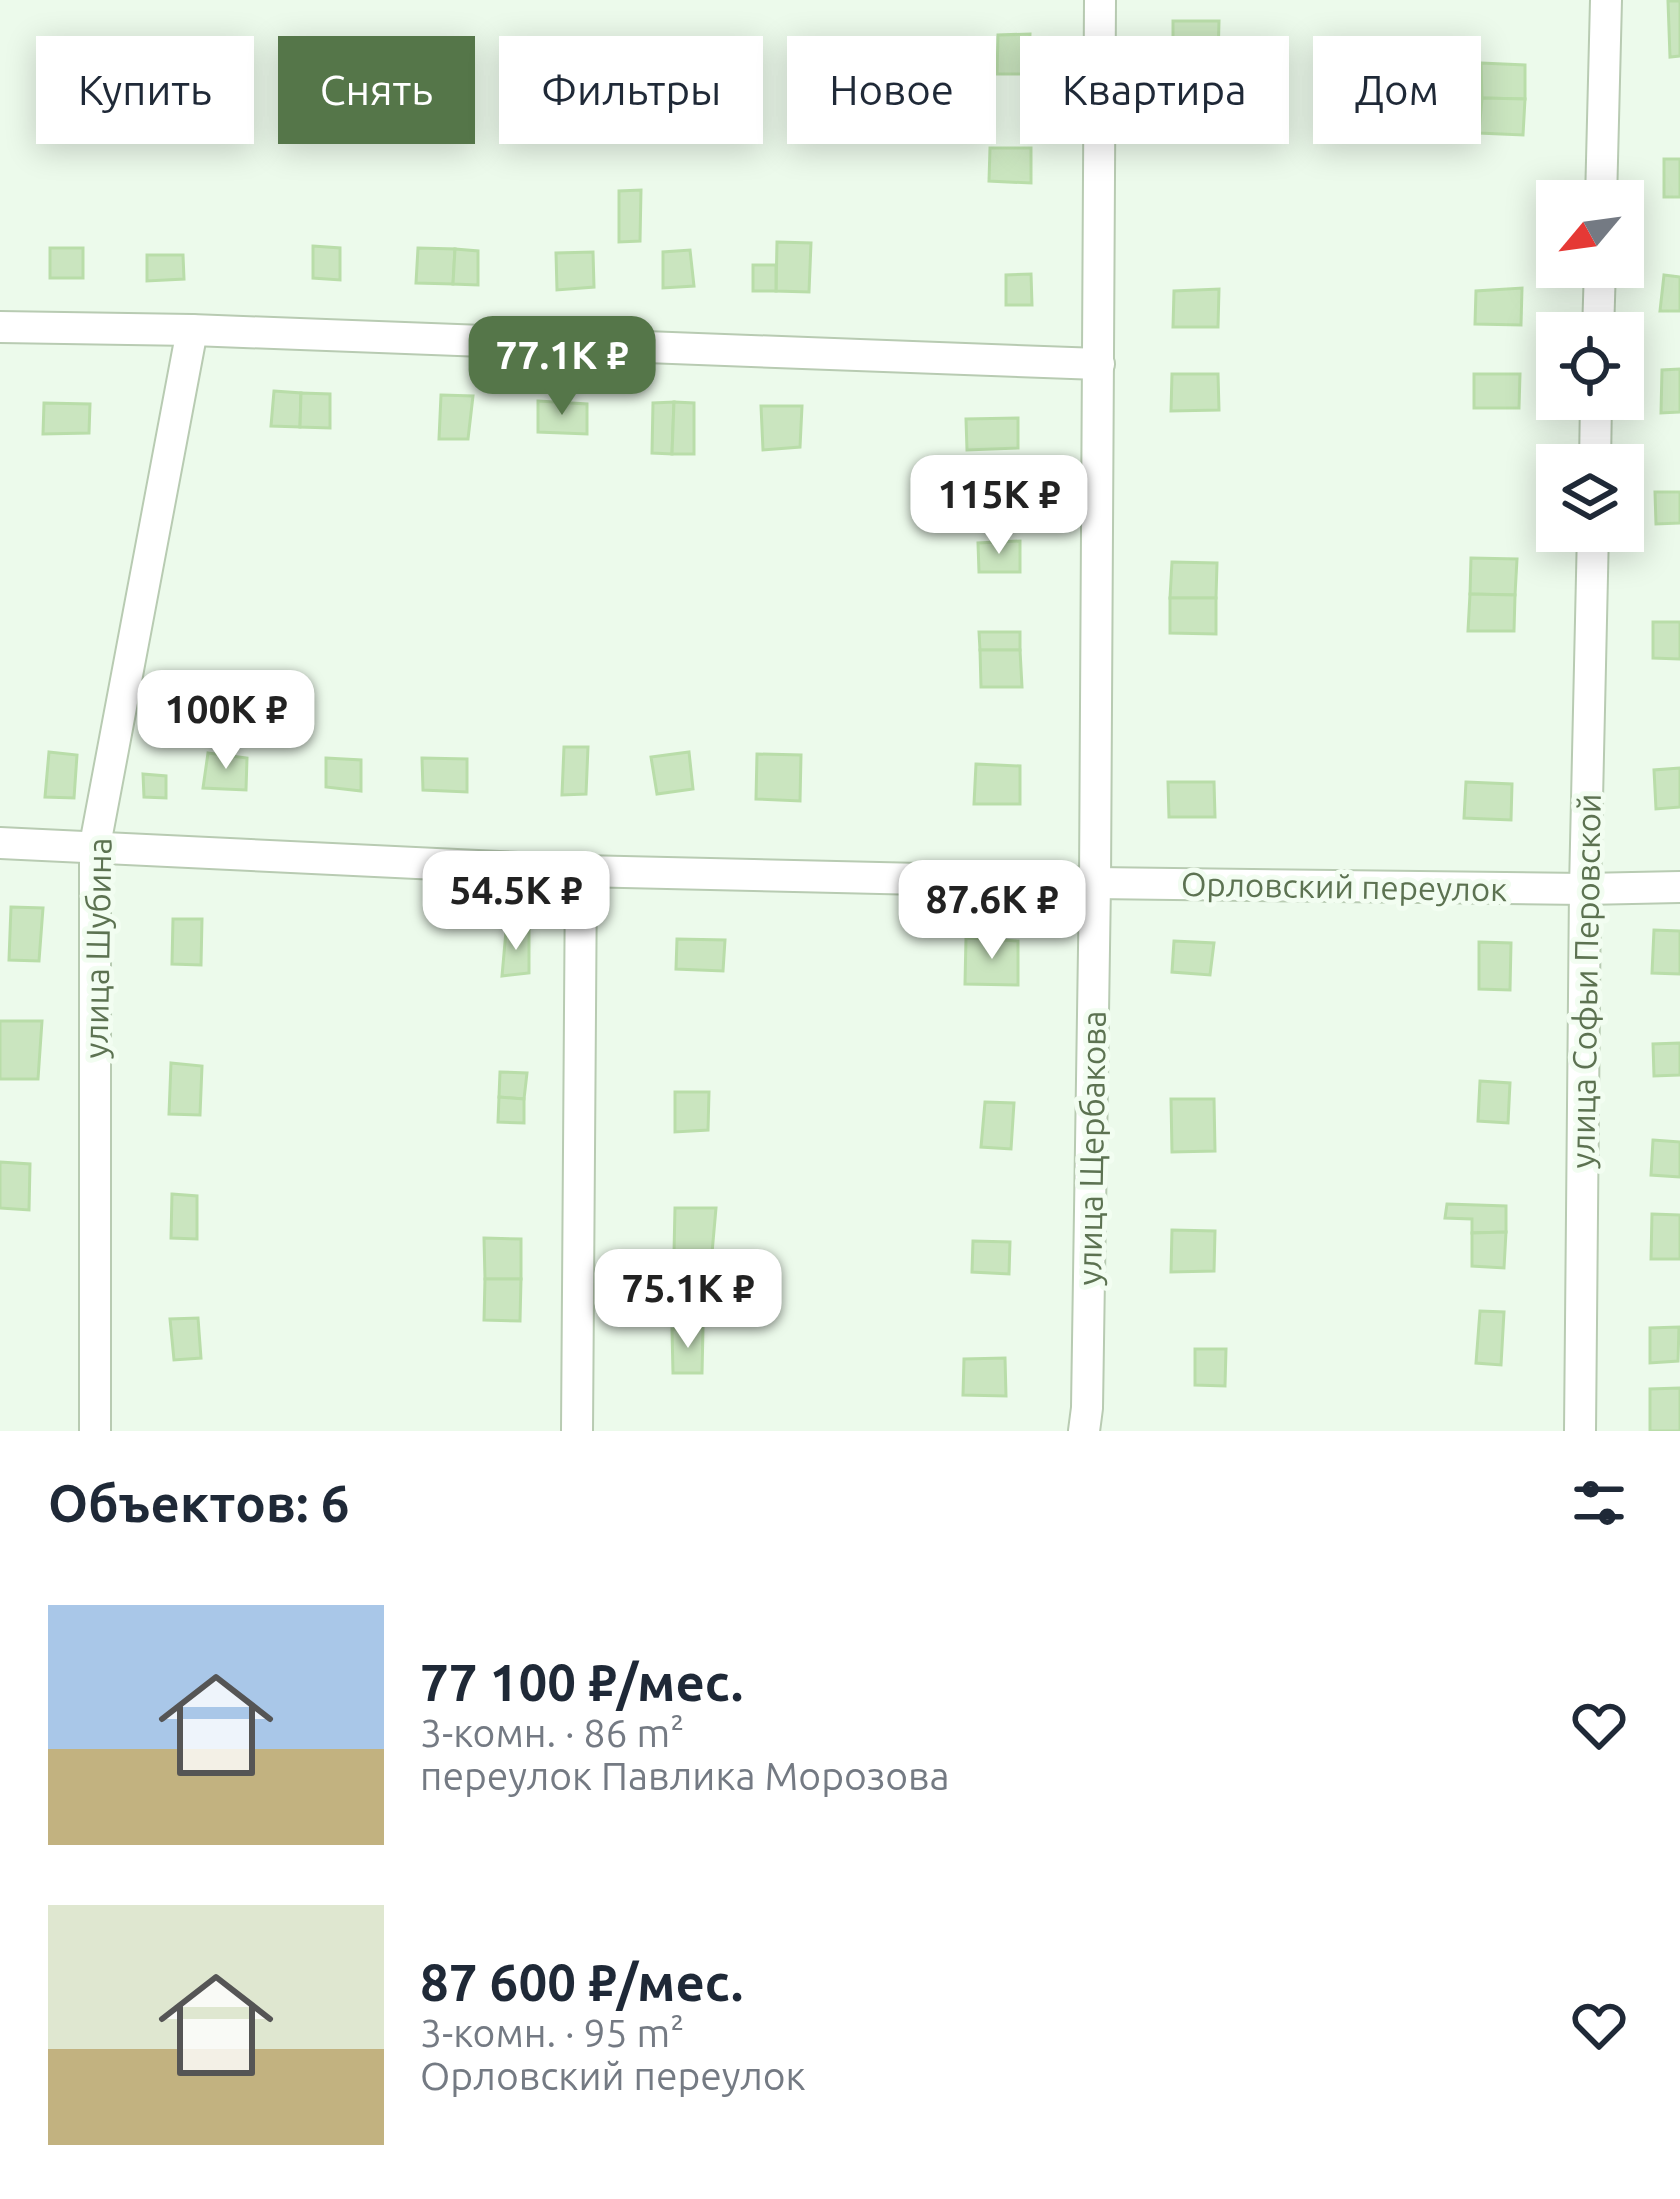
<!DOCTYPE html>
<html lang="ru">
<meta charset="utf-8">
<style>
:root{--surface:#fff;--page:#f6f6f7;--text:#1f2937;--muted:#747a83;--accent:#557649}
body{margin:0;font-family:Ubuntu,sans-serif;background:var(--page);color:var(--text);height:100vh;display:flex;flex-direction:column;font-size:45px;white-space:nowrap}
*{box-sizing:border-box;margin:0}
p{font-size:39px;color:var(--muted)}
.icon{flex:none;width:66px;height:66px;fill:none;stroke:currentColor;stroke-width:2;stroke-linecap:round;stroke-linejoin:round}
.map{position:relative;height:1431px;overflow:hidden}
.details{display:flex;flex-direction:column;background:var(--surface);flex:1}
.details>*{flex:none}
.guide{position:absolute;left:36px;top:36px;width:1608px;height:108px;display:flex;gap:24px}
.needle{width:78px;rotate:241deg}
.tools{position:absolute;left:1536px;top:180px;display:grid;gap:24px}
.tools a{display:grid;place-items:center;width:108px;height:108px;border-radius:0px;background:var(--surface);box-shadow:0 6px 30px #0003;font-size:60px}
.price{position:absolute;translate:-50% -102px;padding:0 27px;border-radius:24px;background:#fff;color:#222;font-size:39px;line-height:78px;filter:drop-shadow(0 3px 6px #0008)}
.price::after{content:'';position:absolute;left:50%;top:72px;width:36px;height:27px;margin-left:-18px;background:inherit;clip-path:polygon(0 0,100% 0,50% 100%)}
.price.selected{background:var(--accent);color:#fff}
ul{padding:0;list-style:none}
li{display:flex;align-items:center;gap:36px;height:300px;padding:0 48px}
li span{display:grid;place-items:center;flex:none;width:336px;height:240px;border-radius:0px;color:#555}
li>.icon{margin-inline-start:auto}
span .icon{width:144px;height:144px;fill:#fffc;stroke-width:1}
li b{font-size:51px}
h2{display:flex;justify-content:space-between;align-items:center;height:144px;padding:0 48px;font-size:51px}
.tag{padding:0 42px;border-radius:0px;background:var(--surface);box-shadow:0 6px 30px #0003;font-size:42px;line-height:108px}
.tag.selected{background:var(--accent);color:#fff}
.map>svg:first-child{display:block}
</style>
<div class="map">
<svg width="1680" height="1431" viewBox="0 0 1680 1431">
<rect width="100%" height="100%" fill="#ecfaeb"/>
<!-- building -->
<g fill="#cae5bf" stroke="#b9dda9" stroke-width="3">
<path d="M1668,1H1680V56L1670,57Z"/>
<path d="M1173,21H1219L1218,59L1173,60Z"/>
<path d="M1030,34L1028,74H997L998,35Z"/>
<path d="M1481,63L1525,65V99L1482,98Z"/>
<path d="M1482,98L1525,99L1523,135L1479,133Z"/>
<path d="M1215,102L1214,139L1175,137L1173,103Z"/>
<path d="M990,148H1031V183L989,181Z"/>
<rect x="1664" y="159" width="16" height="38"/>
<path d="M641,190L640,241L619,242V191Z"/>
<path d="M777,242L811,243L809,292L776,291Z"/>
<path d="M313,246L340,248V280L313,278Z"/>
<rect x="50" y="248" width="33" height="30"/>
<path d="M418,248L455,249L453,284L416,283Z"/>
<path d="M455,249L478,251V285L453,284Z"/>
<path d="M690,250L694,286L663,288V252Z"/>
<path d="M593,252L594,287L557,290L556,253Z"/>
<path d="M147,255H183L184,279L147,281Z"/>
<rect x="753" y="265" width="23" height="26"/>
<path d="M1031,274L1032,305H1006V275Z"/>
<path d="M1664,275L1680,277V311H1660Z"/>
<path d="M1522,288L1521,325L1475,324L1476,291Z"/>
<path d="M1219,289L1218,327H1173L1174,291Z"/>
<path d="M1680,369V412L1661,413L1662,370Z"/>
<path d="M1172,374H1218L1219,410L1171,411Z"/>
<path d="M1474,374H1520L1519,408H1474Z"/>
<path d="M274,391L301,393L300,427L271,426Z"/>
<path d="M301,393L330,394V428L300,427Z"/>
<path d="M441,395L473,396L468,439H439Z"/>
<path d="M538,401L587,404V434L538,432Z"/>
<path d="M674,402L672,454L652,453L653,403Z"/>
<path d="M674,402L694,403V454H672Z"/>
<path d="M44,403L90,404L89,433L43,434Z"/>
<path d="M761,406H802L800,447L763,450Z"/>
<path d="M1018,418V448L967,450L966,419Z"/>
<path d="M1655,492H1680V523L1656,524Z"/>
<path d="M1020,541V572H979L978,543Z"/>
<path d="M1471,558L1517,559L1515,595L1470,594Z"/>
<path d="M1172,562L1217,563L1216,598H1170Z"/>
<path d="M1470,594L1515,595L1514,631H1468Z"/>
<path d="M1170,598H1216V634L1170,633Z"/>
<path d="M1653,622H1680V659L1653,658Z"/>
<path d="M979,632H1020V650H980Z"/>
<path d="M980,650H1020L1022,687H981Z"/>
<path d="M564,747H588L586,794L562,795Z"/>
<path d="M49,752L77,755L74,798L45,797Z"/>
<path d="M689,752L693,789L657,794L651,757Z"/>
<path d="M208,753L247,758L246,790L203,788Z"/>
<path d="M757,754L801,755L800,801L756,799Z"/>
<path d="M326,758L361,760V791L326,787Z"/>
<path d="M422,758L467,759V792L423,790Z"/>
<path d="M976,764L1020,766V804H974Z"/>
<path d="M1680,768V807L1656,809L1654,770Z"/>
<path d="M143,774L166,776V798L144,797Z"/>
<path d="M1168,782H1214L1215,817H1169Z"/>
<path d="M1466,782L1512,784L1511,820L1464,818Z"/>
<path d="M11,907L43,908L39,961L9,960Z"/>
<path d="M173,919H202L201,965L172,964Z"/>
<path d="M529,930V973L502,976L506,931Z"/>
<path d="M1654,930L1680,931V974L1652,973Z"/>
<path d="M966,938L1018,941V985L965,984Z"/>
<path d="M677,939L725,940L723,971L676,969Z"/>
<path d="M1174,941L1214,943L1210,975L1172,972Z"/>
<path d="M1479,942L1511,943L1510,990L1479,989Z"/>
<path d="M0,1021H42L38,1079H0Z"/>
<path d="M1680,1043V1075L1654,1076L1653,1044Z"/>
<path d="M171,1063L202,1066L200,1115L169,1114Z"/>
<path d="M500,1072L527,1073L524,1099L499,1097Z"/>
<path d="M1480,1081L1510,1083L1508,1123L1478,1121Z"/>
<path d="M675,1092H709L708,1130L675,1132Z"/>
<path d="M499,1097L524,1099V1123L498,1122Z"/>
<path d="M1171,1099H1214L1215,1151L1172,1152Z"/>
<path d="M985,1102L1014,1103L1011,1149L981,1147Z"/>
<path d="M1653,1140L1680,1142V1177L1651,1175Z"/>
<path d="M0,1162L30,1164L29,1210L0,1208Z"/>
<path d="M172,1194L197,1196V1239L171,1238Z"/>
<path d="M1447,1204L1506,1206V1232L1472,1233V1219L1445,1218Z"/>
<path d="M675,1208H716L712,1253H674Z"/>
<path d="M1652,1214L1680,1215V1259H1651Z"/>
<path d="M1172,1230L1215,1231L1214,1271L1171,1272Z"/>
<path d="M1506,1232L1504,1268L1472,1266V1233Z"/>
<path d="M484,1238L521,1239V1279H485Z"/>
<path d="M973,1241L1010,1242L1009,1274L972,1272Z"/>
<path d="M485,1279H521L520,1321L484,1320Z"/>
<path d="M1480,1311L1504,1312L1501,1365L1476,1363Z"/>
<path d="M198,1318L201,1358L174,1360L170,1319Z"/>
<path d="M1679,1327L1678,1361L1650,1363V1328Z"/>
<path d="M703,1328L702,1373H673L672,1329Z"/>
<path d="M1195,1349H1226L1225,1386L1195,1385Z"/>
<path d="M1005,1358L1006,1396L963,1395L964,1359Z"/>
<path d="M1680,1388V1431H1650V1389Z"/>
</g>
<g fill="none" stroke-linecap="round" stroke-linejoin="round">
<defs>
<g id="street">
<path d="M1601,201L1606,0"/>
<path d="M0,327L192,330L1099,364"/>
<path d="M1598,333L1600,267"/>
<path d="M1595,465L1596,399"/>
<path d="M0,843L581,871L1095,883L1585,889L1680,887"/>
<path d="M95,1431V845L192,330"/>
<path d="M577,1431L581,871"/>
<path d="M1084,1431L1087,1408L1095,883L1100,0"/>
<path d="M1580,1431L1585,889L1593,531"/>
</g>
</defs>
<!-- street casing -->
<use href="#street" stroke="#b8cbb2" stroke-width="34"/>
<!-- street -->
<use href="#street" stroke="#fff" stroke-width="30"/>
</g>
<g text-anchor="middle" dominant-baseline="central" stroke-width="10" stroke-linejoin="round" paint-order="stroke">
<!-- street labels -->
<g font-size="33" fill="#5c7251" stroke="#f2fdf1">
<text transform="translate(1344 886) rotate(1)">Орловский переулок</text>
<text transform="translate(97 948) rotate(-89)">улица Шубина</text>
<text transform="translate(1585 981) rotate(-89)">улица Софьи Перовской</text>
<text transform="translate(1091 1148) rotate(-89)">улица Щербакова</text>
</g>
</g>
</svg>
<div class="tools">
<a><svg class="needle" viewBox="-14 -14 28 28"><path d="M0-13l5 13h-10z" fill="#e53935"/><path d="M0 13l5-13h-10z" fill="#747a83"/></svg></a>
<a><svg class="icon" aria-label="locate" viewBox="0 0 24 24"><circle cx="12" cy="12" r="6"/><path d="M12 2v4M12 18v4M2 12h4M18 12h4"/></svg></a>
<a><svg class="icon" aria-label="layers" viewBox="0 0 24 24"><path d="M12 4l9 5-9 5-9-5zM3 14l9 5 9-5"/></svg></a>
</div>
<b class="price selected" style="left:562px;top:418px">77.1K ₽</b>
<b class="price" style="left:999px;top:557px">115K ₽</b>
<b class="price" style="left:226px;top:772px">100K ₽</b>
<b class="price" style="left:516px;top:953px">54.5K ₽</b>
<b class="price" style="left:992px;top:962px">87.6K ₽</b>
<b class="price" style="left:688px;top:1351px">75.1K ₽</b>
<div class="guide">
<a class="tag">Купить</a>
<a class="tag selected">Снять</a>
<a class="tag">Фильтры</a>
<a class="tag">Новое</a>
<a class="tag">Квартира</a>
<a class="tag">Дом</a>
</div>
</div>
<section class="details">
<h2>Объектов: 6<svg class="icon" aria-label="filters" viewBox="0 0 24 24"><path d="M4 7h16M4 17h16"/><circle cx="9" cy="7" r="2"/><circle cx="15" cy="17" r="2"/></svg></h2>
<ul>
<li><span style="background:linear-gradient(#a9c7e8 60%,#c2b280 0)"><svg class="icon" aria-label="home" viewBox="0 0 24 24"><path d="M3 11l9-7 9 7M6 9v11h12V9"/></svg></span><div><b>77 100 ₽/мес.</b><p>3-комн. · 86 m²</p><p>переулок Павлика Морозова</p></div><svg class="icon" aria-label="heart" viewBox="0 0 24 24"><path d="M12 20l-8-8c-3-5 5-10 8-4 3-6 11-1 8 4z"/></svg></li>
<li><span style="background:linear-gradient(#dfe7d0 60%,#c2b280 0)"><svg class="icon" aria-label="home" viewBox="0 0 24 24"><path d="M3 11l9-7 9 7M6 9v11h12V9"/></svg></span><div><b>87 600 ₽/мес.</b><p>3-комн. · 95 m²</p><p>Орловский переулок</p></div><svg class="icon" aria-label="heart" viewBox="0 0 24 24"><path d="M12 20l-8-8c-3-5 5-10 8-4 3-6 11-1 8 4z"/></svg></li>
</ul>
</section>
